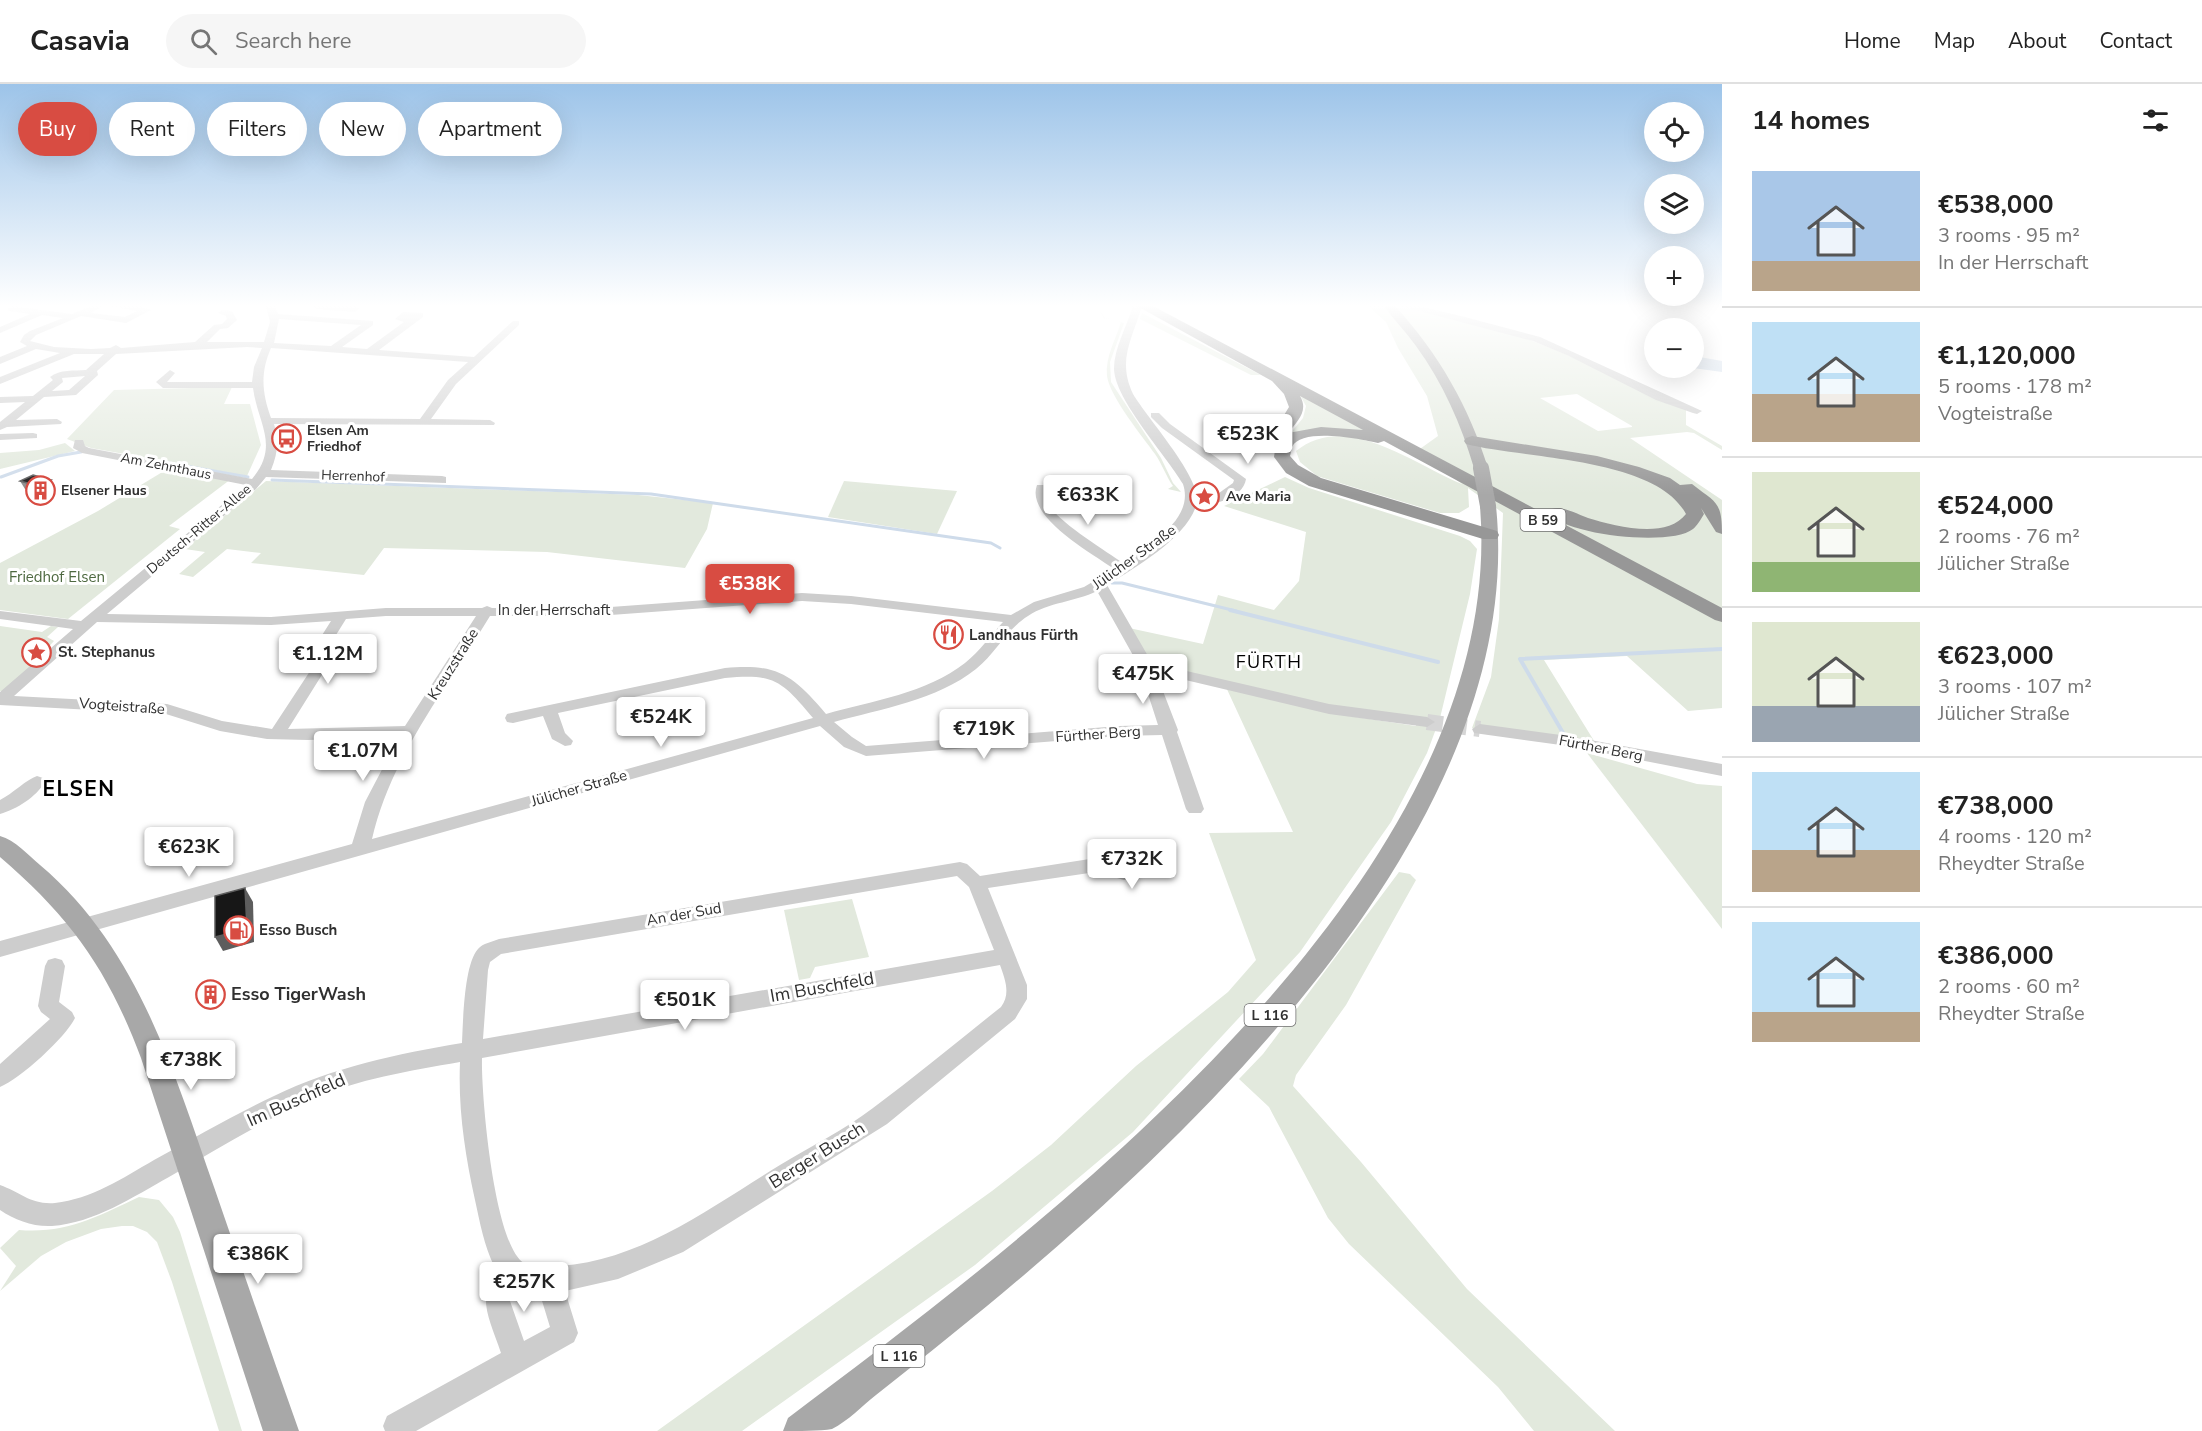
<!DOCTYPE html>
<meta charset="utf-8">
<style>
:root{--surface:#fff;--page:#f6f6f6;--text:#222;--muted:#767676;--line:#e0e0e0;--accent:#d84c42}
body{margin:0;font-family:"Nunito Sans",sans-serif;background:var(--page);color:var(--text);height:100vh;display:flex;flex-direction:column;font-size:22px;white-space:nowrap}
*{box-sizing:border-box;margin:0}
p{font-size:20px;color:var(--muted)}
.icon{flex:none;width:33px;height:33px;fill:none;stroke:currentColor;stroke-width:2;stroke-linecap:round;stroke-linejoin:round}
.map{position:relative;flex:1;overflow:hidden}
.panel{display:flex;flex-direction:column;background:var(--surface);width:480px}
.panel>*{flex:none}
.top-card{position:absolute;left:18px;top:18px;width:570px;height:54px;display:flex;gap:12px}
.buttons{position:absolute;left:1644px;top:18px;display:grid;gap:12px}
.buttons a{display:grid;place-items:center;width:60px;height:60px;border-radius:50%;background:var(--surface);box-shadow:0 6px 24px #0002;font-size:30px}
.price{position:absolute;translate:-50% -51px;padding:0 14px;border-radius:6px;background:#fff;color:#222;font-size:20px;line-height:39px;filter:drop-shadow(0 2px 3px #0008)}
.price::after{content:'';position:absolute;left:50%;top:36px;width:18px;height:14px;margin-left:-9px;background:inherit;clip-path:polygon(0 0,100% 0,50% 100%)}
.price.current{background:var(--accent);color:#fff}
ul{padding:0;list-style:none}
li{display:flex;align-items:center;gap:18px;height:150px;padding:0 30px}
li+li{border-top:2px solid var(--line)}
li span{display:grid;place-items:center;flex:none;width:168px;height:120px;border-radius:0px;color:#555}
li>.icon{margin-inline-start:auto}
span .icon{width:72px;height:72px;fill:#fffc;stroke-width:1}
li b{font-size:26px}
h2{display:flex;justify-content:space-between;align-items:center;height:72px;padding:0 30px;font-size:26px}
.chip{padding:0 21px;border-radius:27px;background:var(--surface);box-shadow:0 6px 24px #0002;font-size:21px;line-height:54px}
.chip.current{background:var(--accent);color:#fff}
header{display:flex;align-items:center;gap:36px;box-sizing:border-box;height:84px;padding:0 30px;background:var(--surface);border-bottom:2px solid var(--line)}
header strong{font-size:28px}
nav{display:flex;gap:33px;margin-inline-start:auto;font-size:21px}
.search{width:420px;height:54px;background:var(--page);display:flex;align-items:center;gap:15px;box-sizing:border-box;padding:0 21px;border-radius:33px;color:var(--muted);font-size:22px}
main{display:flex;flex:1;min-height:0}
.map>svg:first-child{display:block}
</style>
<header>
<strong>Casavia</strong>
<div class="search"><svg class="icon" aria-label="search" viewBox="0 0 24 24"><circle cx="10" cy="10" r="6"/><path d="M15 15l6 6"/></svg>Search here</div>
<nav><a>Home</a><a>Map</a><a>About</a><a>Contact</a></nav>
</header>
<main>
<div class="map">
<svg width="1722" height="1347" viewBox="0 0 1722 1347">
<rect width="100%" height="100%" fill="#fff"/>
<!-- green -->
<g fill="#e2e9dd" fill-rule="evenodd">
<path d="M1097,222L1105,234L1124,239L1110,278L1111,298L1161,374L1173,399L1181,408L1168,405L1173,402C1166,392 1162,380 1155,370C1142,352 1110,313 1107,292C1105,273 1116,255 1121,238L1104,234Z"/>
<path d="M1368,222C1480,222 1587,280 1686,326V341L1722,362V366L1694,349L1687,348L1630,354L1722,416V624L1688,627L1627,572L1544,576L1596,660L1495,643L1472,644L1491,593L1499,535L1503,429L1468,404L1469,423L1459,429H1440L1353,403L1317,392L1300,378L1296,367C1346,326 1415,381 1462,400L1417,367L1438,352L1427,312L1398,264L1386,238ZM1577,310L1632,342V343L1598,347L1540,314Z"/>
<path d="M1142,229L1261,291H1251L1140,235Z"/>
<path d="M232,303L224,320H250L261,361L247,392L91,364L67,355L114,306Z"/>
<path d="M1300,311L1375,350L1289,351L1303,334L1306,322Z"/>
<path d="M65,359L75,367L0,385V369L39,366Z"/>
<path d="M169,384L231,395L169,442L180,445L68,535L0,526V479L98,427Z"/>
<path d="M1285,393L1309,404L1460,452L1470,457L1477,465L1470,510L1440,634L1427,669L1391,738L1300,868L1133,1048L975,1181L742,1347H657L992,1107L1051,1061L1136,982L1228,908L1256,876L1209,749L1293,748L1225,601L1329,629L1416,642L1417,634L1345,626L1149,579L1129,544L1203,560L1218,511L1274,526L1299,497L1306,448L1224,422Z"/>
<path d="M266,397L638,411L713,419L707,445L685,484L547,468L384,464L364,491L251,479L261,469L227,465L193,493L179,490L205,468L185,465Z"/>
<path d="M844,397L957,407L937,450L828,433Z"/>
<path d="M0,542L42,548L51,542L58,543L47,553L54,557L6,608L0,607Z"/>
<path d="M1587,669L1697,700L1722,702V845Z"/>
<path d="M1399,788L1410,790L1416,796L1346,921L1296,991L1293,1002L1361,1078L1467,1205L1615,1347H1534L1498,1303L1349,1160L1328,1134L1269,1023L1239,995L1263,970Z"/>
<path d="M852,815L869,873L815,883L810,894L799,896L784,826Z"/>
<path d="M139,1113L159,1116L173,1133L180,1148L242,1347H219L172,1198L157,1158L147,1148L133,1142H122L101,1145L66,1158L41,1172L0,1207L16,1182L0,1164L19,1146C67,1150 98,1132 139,1113Z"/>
</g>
<!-- water -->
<path fill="#cedbea" d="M1694,272L1722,277V288L1693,284Z"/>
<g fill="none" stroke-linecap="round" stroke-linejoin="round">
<!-- stream-far1 -->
<g stroke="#cedbea" stroke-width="3">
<path d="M169,379L248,393"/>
<path d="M1,393L58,372L81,368"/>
<path d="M272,396L651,410L991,459L1000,464"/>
<path d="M1112,499H1122L1236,527"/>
</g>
<!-- stream -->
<g stroke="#cedbea" stroke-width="4">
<path d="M1230,526L1438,578"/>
<path d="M1566,654L1520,575L1722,565"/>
</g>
<!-- minor-tunnel -->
<path stroke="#d6d6d6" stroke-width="16" stroke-dasharray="16 8" stroke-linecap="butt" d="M1427,638L1480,645"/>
<!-- minor -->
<g fill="#cdcdcd" fill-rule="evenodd">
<path d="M12,222L72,230L91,222H103L91,229L125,233L137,227L111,222H138L151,226L126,239L81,232L36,251L30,257L54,263L91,265L110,264L116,261L121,264L195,258L214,241L222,240L227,235L226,232L218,229L222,226L232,227L237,236L228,244L220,245L207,258H264L270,238L266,222H275L278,230L373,237V241L342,263L367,265L404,238L395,235L403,228L423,229V233L379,266L474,273L513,237H519V241L456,300L431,335L490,336L495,339L494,341L274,340C279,357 278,369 271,386L442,392L446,393V399L266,393L256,405L107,530L271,533L386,524H482L487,522L492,524H597L802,509L851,512L1011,531L1034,518L1084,503L1114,485C1092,469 1025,433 1037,401H1045C1048,407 1046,414 1049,420C1056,437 1106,467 1123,479C1148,461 1195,436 1183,400C1166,371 1115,316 1114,285C1114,264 1127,242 1133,222H1142C1132,256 1117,276 1133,310C1148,335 1197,389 1197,415L1212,414L1233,399L1234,396L1162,344L1151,333V329H1159L1170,340L1246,395C1243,415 1213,421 1196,422C1186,454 1135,484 1107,501L1152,579L1329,620L1427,633L1435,638L1427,643L1329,630L1156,589L1178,646L1177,648L1204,725L1201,729H1189L1186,725L1162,651L1119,652L866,672L844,663L820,642L0,873V857L352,760L365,718L399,653L308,656L267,655L220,647L166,630L0,621V608L73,545L0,535V527L81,537L246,401L82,369L73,364L75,356H83L85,362L89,364L252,395C280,361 258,341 253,304H163L156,298L170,286L175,289L167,298H252L254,283L262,264L247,263L116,270L97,287L98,291L76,311L44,313L16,336L57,335L62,338L61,340L7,343L0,346V338L25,318L0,319V313L33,312L53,296L50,293C60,285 74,287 86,286L104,270H74L0,300V293L60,269L36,265L0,280V273L27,262L20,258L24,251L30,247L63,234L42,231L0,249V243L30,230L9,227L8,225ZM279,235L361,241L331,262L274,259ZM271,264L468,278L448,296L420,335L271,334C262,309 260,289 271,264ZM85,292L69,306L52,307L63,298L62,294ZM1097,507L1139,582L1158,641L1119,642L866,662L852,653L834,638C881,625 937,616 976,585C996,569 1007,545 1028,532C1049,518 1075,518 1097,507ZM802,517L851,520L1003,538C990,552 980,567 965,579C927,609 872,617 826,630C793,591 777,579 725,584L507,630L505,634L507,638L513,639L543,632L552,655L565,662L571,661L573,657L565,649L558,629L725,594C774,589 782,597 813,634L372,755C391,672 447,604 490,532H597ZM386,532H476L405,642L288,645L330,578L331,559L346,535ZM331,537L317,559L316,578L272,645L222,637L167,620L14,612L97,538L271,541Z"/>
<path d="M313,222H354L359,225L355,228L317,225Z"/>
<path d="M1400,222H1418L1461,232L1540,253L1702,327L1697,330L1693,329L1656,316L1569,272L1533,257Z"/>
<path d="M33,349L37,350V354L0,356V350Z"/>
<path d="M1480,640L1568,652L1722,680V692L1568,662L1474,649L1472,645Z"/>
<path d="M37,692L43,694L45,698C36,713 17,725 0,730V716C12,710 27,695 37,692Z"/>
<path d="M1155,773L1161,775L1164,780L1159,788L1124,796L1096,788L988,804L1027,901V915L1015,935L887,1040L683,1168L618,1195L565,1207L578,1249L574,1258L416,1347H385L383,1342L387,1332L501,1269C490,1235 477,1218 494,1182C484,1161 480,1139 475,1116C465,1070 458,1025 460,978C409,987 358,995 310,1016C261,1038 215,1066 169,1093C133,1113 94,1139 52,1142C33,1143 15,1136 0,1126V1101C20,1108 31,1121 55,1119C91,1115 123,1094 154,1076C194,1054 233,1031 274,1012C334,983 397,970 462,959C463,938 464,880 478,865C483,859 492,858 499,855L960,778L967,780L980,792L1096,774L1124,782L1147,778ZM957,792L969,803L994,866L483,955L488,886L490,878L501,870ZM1000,881C1005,895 1011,910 1001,923C958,957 916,992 873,1024C844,1046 810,1063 780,1081C711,1123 642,1176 560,1182C549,1183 534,1184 524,1179C494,1161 481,1010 482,974ZM513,1199L529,1206L539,1207L550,1243L524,1257L510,1217Z"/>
<path d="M55,874L62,876L65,882L59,918L72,928L75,934C66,953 20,995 0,1003V980L50,935L41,928L38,922L45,882L48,876Z"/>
</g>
<!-- major -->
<g fill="#a8a8a8" fill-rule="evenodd">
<path d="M1384,222H1395C1439,270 1469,323 1488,384L1486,387H1476L1474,384C1461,340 1443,299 1416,262C1406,248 1394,236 1384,222Z"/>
<path d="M1488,417L1496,422C1528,733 1206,1041 987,1222C950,1252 913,1282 876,1311C862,1322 848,1337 832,1345C821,1347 797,1347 783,1347L788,1334C1051,1136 1510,792 1480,422Z"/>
<path d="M0,752C15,756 28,771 40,781C138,864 173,986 214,1103C242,1184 270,1266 299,1347H263L141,974C108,886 71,834 0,773Z"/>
</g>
<!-- highway -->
<g fill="#979797" fill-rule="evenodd">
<path d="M1137,222H1153L1722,524V538L1715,536L1384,357L1378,359C1361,355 1301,343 1292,363C1291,366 1291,369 1290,372L1298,381L1321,394L1497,447L1499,451L1497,455H1483L1309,402L1286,389L1274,373L1275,366L1267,365L1265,362L1289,323L1284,310L1272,297ZM1300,312L1363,346L1321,343L1288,349C1297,338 1309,327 1300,312Z"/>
<path d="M1472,352L1597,372L1639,383L1670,394L1680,401L1692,400C1716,419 1722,417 1722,450L1716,448L1701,424L1704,430C1701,435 1697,442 1693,445C1671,463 1564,451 1549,429L1552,425C1564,422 1576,430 1588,434C1615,442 1666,456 1686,430C1656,373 1524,375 1466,360L1464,357L1466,354Z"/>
</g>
<!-- major-bridge -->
<path stroke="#a8a8a8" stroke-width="16" d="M1481,384L1488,422"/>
</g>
<!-- wall -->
<path fill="#8b8b8b" d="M51,396L55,404L43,410L25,405L20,397Z"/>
<!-- shaded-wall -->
<g fill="#5d5d5d">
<path d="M51,396L55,404L43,410L38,402Z"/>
<path d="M245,804L253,818L254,858L223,867L215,853Z"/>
</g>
<!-- building -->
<g fill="#171717" stroke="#5d5d5d" stroke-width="1.5">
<path d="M33,391L51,396L38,402L20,397Z"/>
<path d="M245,804L247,845L215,853V812Z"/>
</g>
<!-- sky -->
<linearGradient id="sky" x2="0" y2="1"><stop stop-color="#9dc4e9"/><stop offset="0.54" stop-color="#fff"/><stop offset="1" stop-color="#fff" stop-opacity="0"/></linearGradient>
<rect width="1722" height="411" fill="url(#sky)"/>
<!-- icons -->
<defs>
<symbol id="bus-ring" viewBox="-11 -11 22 22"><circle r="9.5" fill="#fff" stroke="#d84c42" stroke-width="1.5"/><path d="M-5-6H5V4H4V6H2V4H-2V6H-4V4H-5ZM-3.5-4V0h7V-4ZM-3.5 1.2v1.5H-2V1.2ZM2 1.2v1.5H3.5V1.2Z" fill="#d84c42"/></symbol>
<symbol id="building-ring" viewBox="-11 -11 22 22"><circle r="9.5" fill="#fff" stroke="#d84c42" stroke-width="1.5"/><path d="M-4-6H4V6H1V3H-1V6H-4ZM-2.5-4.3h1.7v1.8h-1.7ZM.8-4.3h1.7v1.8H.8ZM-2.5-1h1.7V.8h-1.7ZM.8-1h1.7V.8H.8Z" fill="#d84c42"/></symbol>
<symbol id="sight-ring" viewBox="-11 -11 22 22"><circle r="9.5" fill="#fff" stroke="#d84c42" stroke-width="1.5"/><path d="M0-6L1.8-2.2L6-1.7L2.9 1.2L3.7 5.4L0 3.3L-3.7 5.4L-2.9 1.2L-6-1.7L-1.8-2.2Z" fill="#d84c42"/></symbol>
<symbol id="restaurant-ring" viewBox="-11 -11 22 22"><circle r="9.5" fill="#fff" stroke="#d84c42" stroke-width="1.5"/><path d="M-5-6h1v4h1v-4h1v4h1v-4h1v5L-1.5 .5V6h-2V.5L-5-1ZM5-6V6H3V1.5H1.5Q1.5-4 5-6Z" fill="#d84c42"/></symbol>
<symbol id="fuel-ring" viewBox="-11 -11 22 22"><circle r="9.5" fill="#fff" stroke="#d84c42" stroke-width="1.5"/><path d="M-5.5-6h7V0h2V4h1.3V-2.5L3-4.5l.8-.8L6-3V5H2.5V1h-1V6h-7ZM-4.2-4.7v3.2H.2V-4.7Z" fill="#d84c42"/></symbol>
</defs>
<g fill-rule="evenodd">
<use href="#bus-ring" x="270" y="338" width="33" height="33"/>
<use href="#building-ring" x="24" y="390" width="33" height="33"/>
<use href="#sight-ring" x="1188" y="396" width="33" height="33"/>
<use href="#restaurant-ring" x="932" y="534" width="33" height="33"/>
<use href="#sight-ring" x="20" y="552" width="33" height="33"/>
<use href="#fuel-ring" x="222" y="830" width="33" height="33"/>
<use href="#building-ring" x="194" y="894" width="33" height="33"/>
</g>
<g text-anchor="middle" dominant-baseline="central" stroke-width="6" stroke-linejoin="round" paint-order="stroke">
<!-- far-poi labels -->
<g font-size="14" font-weight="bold" fill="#303030" stroke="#fff" text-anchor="start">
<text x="307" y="346">Elsen Am<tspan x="307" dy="16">Friedhof</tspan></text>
<text x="61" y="406">Elsener Haus</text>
<text x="1226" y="412">Ave Maria</text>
</g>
<!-- far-street labels -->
<g font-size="14" fill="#303030" stroke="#fff">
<text transform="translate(166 382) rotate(11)">Am Zehnthaus</text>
<text transform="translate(353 392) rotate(2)">Herrenhof</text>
<text transform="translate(199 445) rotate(-40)">Deutsch-Ritter-Allee</text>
</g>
<!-- shield labels -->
<g fill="#fff" stroke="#6e6e6e" stroke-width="1.5">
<rect x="1520.5" y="425" width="45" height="22" rx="4.5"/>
<rect x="1244.5" y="920" width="51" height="22" rx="4.5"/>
<rect x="873.5" y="1261" width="51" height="22" rx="4.5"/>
</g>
<g font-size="14" font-weight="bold" fill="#303030">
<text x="1543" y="436">B 59</text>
<text x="1270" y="931">L 116</text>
<text x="899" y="1272">L 116</text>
</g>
<!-- street labels -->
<g font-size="15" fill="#303030" stroke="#fff">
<text transform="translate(1134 473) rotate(-36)">Jülicher Straße</text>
<text x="554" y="526">In der Herrschaft</text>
<text transform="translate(453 580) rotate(-58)">Kreuzstraße</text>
<text transform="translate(122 622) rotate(4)">Vogteistraße</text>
<text transform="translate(1098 650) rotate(-4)">Fürther Berg</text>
<text transform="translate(1601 664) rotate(11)">Fürther Berg</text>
<text transform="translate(579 704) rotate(-16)">Jülicher Straße</text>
<text transform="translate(684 830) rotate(-10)">An der Sud</text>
</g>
<!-- park labels -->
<g font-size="15" fill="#4e6941" stroke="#fff">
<text x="57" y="493">Friedhof Elsen</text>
</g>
<!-- poi labels -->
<g font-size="15" font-weight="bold" fill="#303030" stroke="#fff" text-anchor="start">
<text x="969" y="551">Landhaus Fürth</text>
<text x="58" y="568">St. Stephanus</text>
<text x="259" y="846">Esso Busch</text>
</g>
<!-- quarter labels -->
<g font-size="18" letter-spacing="1.5" fill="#000" stroke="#fff">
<text x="1269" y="578">FÜRTH</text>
</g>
<!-- near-street labels -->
<g font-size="18" fill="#303030" stroke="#fff">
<text transform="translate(822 903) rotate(-10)">Im Buschfeld</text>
<text transform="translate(296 1016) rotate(-24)">Im Buschfeld</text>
<text transform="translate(817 1071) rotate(-32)">Berger Busch</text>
</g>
<!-- near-poi labels -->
<g font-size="18" font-weight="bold" fill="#303030" stroke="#fff" text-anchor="start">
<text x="231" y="910">Esso TigerWash</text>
</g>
<!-- district labels -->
<g font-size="21" font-weight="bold" letter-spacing="1.5" fill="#000" stroke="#fff">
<text x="79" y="705">ELSEN</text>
</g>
</g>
</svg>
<div class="buttons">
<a><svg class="icon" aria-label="locate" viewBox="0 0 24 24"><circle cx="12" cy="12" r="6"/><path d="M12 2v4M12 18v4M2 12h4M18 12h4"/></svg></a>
<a><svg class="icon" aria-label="layers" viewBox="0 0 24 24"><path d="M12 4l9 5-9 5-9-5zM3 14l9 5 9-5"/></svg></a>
<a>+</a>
<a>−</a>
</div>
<b class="price" style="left:1248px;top:381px">€523K</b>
<b class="price" style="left:1088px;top:442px">€633K</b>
<b class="price current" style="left:750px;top:531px">€538K</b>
<b class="price" style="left:328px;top:601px">€1.12M</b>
<b class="price" style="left:1143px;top:621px">€475K</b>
<b class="price" style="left:661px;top:664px">€524K</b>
<b class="price" style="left:984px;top:676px">€719K</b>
<b class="price" style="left:363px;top:698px">€1.07M</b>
<b class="price" style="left:189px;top:794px">€623K</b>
<b class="price" style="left:1132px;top:806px">€732K</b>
<b class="price" style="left:685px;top:947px">€501K</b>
<b class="price" style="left:191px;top:1007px">€738K</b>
<b class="price" style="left:258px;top:1201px">€386K</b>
<b class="price" style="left:524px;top:1229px">€257K</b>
<div class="top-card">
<a class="chip current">Buy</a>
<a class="chip">Rent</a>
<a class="chip">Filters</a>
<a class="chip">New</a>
<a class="chip">Apartment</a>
</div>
</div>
<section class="panel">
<h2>14 homes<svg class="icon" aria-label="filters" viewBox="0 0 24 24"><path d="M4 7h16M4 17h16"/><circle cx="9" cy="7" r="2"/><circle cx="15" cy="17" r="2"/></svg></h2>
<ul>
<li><span style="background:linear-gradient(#a9c7e8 75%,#b9a48a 0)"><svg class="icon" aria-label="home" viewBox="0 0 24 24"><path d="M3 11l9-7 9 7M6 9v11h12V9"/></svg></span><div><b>€538,000</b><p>3 rooms · 95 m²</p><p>In der Herrschaft</p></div></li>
<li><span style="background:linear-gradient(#bfe0f5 60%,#b9a48a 0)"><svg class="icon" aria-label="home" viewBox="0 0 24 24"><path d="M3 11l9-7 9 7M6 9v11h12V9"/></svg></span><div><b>€1,120,000</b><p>5 rooms · 178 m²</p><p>Vogteistraße</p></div></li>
<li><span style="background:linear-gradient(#dfe7d0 75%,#8fb573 0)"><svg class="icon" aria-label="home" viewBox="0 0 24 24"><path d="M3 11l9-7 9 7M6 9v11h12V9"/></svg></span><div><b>€524,000</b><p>2 rooms · 76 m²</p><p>Jülicher Straße</p></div></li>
<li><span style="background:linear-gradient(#dfe7d0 70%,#9aa5b1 0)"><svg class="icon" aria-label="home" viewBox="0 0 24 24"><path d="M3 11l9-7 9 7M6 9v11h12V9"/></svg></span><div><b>€623,000</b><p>3 rooms · 107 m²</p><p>Jülicher Straße</p></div></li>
<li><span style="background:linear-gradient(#bfe0f5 65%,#b9a48a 0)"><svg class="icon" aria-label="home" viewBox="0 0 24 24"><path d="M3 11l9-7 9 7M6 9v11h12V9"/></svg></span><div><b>€738,000</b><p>4 rooms · 120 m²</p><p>Rheydter Straße</p></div></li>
<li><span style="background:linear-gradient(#bfe0f5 75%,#b9a48a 0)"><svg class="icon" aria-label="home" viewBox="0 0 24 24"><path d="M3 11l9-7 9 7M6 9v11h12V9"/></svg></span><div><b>€386,000</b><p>2 rooms · 60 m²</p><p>Rheydter Straße</p></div></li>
</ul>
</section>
</main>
